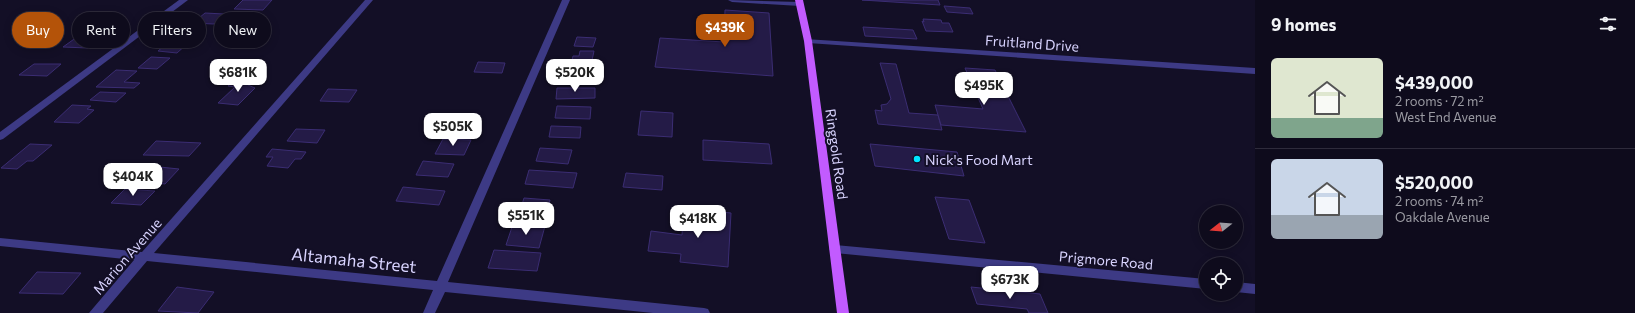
<!DOCTYPE html>
<meta charset="utf-8">
<style>
:root{--surface:#0e0b1c;--page:#171425;--text:#f1f3f6;--muted:#9b9ba3;--line:#2e2b3b;--accent:#b45309}
body{margin:0;font-family:Commissioner,sans-serif;background:var(--page);color:var(--text);height:100vh;display:flex;flex-direction:column;font-size:15px;white-space:nowrap}
*{box-sizing:border-box;margin:0}
p{font-size:13px;color:var(--muted)}
.icon{flex:none;width:22px;height:22px;fill:none;stroke:currentColor;stroke-width:2;stroke-linecap:round;stroke-linejoin:round}
.map{position:relative;flex:1;overflow:hidden}
.sheet{display:flex;flex-direction:column;background:var(--surface);width:380px}
.sheet>*{flex:none}
.top-card{position:absolute;left:12px;top:12px;width:380px;height:36px;display:flex;gap:8px}
.needle{width:26px;rotate:253deg}
.fabs{position:absolute;left:1199px;top:205px;display:grid;gap:8px}
.fabs a{display:grid;place-items:center;width:44px;height:44px;border-radius:50%;background:var(--surface);box-shadow:0 2px 10px #0003,0 0 0 1px var(--line);font-size:20px}
.price{position:absolute;translate:-50% -34px;padding:0 9px;border-radius:8px;background:#fff;color:#222;font-size:13px;line-height:26px;filter:drop-shadow(0 1px 2px #0008)}
.price::after{content:'';position:absolute;left:50%;top:24px;width:12px;height:9px;margin-left:-6px;background:inherit;clip-path:polygon(0 0,100% 0,50% 100%)}
.price.on{background:var(--accent);color:#fff}
ul{padding:0;list-style:none}
li{display:flex;align-items:center;gap:12px;height:100px;padding:0 16px}
li+li{border-top:1px solid var(--line)}
li span{display:grid;place-items:center;flex:none;width:112px;height:80px;border-radius:6px;color:#555}
li>.icon{margin-inline-start:auto}
span .icon{width:48px;height:48px;fill:#fffc;stroke-width:1}
li b{font-size:17px}
h2{display:flex;justify-content:space-between;align-items:center;height:48px;padding:0 16px;font-size:17px}
.chip{padding:0 14px;border-radius:18px;background:var(--surface);box-shadow:0 2px 10px #0003,0 0 0 1px var(--line);font-size:14px;line-height:36px}
.chip.on{background:var(--accent);color:#fff}
main{display:flex;flex:1;min-height:0}
.map>svg:first-child{display:block}
</style>
<main>
<div class="map">
<svg width="1255" height="313" viewBox="0 0 1255 313">
<rect width="100%" height="100%" fill="#130f26"/>
<!-- building -->
<g fill="#241b47" stroke="#3b2d73">
<path d="M243,0H272L263,10L234,9Z"/>
<path d="M862,0H938L940,5Z"/>
<path d="M944,6L970,8L973,14L947,12Z"/>
<path d="M725,10L769,13L773,76L655,67L660,38L724,42Z"/>
<path d="M205,13L224,14L214,24L193,23Z"/>
<path d="M923,19L941,20L942,23H949L953,32L926,31L922,21L924,22Z"/>
<path d="M188,27L205,28L194,38L176,36Z"/>
<path d="M863,27L913,30L917,39L865,36Z"/>
<path d="M77,37L101,38L88,48L63,47Z"/>
<path d="M577,37L596,38L593,47L574,46Z"/>
<path d="M170,41L188,43L177,53L158,51Z"/>
<path d="M580,51H594L591,65H571L573,56H579Z"/>
<path d="M151,57L170,58L157,69L138,68Z"/>
<path d="M478,62L505,63L502,73L474,72Z"/>
<path d="M880,63L896,64L909,113L938,115L942,130L878,124L875,110L882,111L881,105L887,104L891,99Z"/>
<path d="M34,64H61L47,76L19,75Z"/>
<path d="M965,68L995,70L1026,132L941,125L935,105L983,109Z"/>
<path d="M116,70L137,71L124,82L140,83L134,88L96,87Z"/>
<path d="M571,70H587L585,84L569,83Z"/>
<path d="M245,81H252L248,85L255,88L238,105L218,103L235,87L228,86L232,82L243,83Z"/>
<path d="M557,88H595V98L556,99Z"/>
<path d="M328,89L357,90L349,102L320,101Z"/>
<path d="M100,92L126,93L116,102L90,100Z"/>
<path d="M72,105L91,106L87,109L94,110L79,123L54,122Z"/>
<path d="M557,106L591,107L590,119L555,118Z"/>
<path d="M641,111L673,113L672,137L638,135Z"/>
<path d="M454,118H477L472,133H448Z"/>
<path d="M551,126L581,127L580,138L549,137Z"/>
<path d="M296,129L325,130L317,143L287,141Z"/>
<path d="M443,139L471,140L464,155L435,154Z"/>
<path d="M703,140L769,144L772,164L703,160Z"/>
<path d="M156,141L201,143L189,156L143,155Z"/>
<path d="M30,144L52,145L33,161H27L17,169L1,168Z"/>
<path d="M870,144L957,152L964,176L875,166Z"/>
<path d="M540,148L572,150L568,164L536,161Z"/>
<path d="M272,149L306,152L301,159H295L288,168L267,166L273,157H266Z"/>
<path d="M423,161L454,164L448,177L416,175Z"/>
<path d="M150,166L179,169L165,184L135,180Z"/>
<path d="M529,170L577,173L573,188L525,184Z"/>
<path d="M626,173L663,176L662,190L623,187Z"/>
<path d="M403,187L445,191L439,205L396,201Z"/>
<path d="M125,189L155,191L141,205L111,203Z"/>
<path d="M935,197L969,200L985,243L949,239Z"/>
<path d="M524,198L550,200L547,213L520,211Z"/>
<path d="M684,208L731,213L728,267L680,262L681,254L648,251L651,231L682,235Z"/>
<path d="M513,224L545,226L539,248L506,245Z"/>
<path d="M494,250L541,253L537,271L488,268Z"/>
<path d="M37,272L81,273L63,294L19,293Z"/>
<path d="M177,287L214,292L198,313L158,311Z"/>
<path d="M971,287L1040,294L1048,313H1029L1027,309L977,304Z"/>
</g>
<g fill="none" stroke-linecap="round" stroke-linejoin="round">
<!-- minor -->
<g fill="#3d3a85" fill-rule="evenodd">
<path d="M179,0H188L3,139L0,140V132Z"/>
<path d="M365,0H373L154,253L437,281L562,0H570L448,282L704,308L708,309L710,313H653L445,292L435,313H423L433,290L147,261L103,313H89L134,260L0,246V238L142,252Z"/>
<path d="M728,0L800,2L804,4L800,6L732,2Z"/>
<path d="M805,39L1255,68V74L808,43H805Z"/>
<path d="M835,245L1206,279V289L835,253L831,252L829,249L831,246Z"/>
<path d="M1236,282L1255,284V294L1236,292Z"/>
</g>
<!-- major -->
<path fill="#c25bff" fill-rule="evenodd" d="M795,0H803L812,41L849,313H837L804,41Z"/>
</g>
<!-- markers -->
<circle fill="#00e5ff" stroke="#130f26" stroke-width="1.5" cx="917" cy="159" r="4"/>
<g text-anchor="middle" dominant-baseline="central" stroke-width="4" stroke-linejoin="round" paint-order="stroke">
<!-- street labels -->
<g font-size="14" fill="#d9d4ff" stroke="#130f26">
<text transform="translate(1032 43) rotate(4)">Fruitland Drive</text>
<text transform="translate(837 154) rotate(82)">Ringgold Road</text>
<text transform="translate(127 256) rotate(-49)">Marion Avenue</text>
<text transform="translate(1106 260) rotate(5)">Prigmore Road</text>
</g>
<!-- poi labels -->
<g font-size="14" fill="#d9d4ff" stroke="#130f26" text-anchor="start">
<text x="925" y="159">Nick's Food Mart</text>
</g>
<!-- near-street labels -->
<g font-size="17" fill="#d9d4ff" stroke="#130f26">
<text transform="translate(354 260) rotate(6)">Altamaha Street</text>
</g>
</g>
</svg>
<div class="fabs">
<a><svg class="needle" viewBox="-14 -14 28 28"><path d="M0-13l5 13h-10z" fill="#e53935"/><path d="M0 13l5-13h-10z" fill="#9b9ba3"/></svg></a>
<a><svg class="icon" aria-label="locate" viewBox="0 0 24 24"><circle cx="12" cy="12" r="6"/><path d="M12 2v4M12 18v4M2 12h4M18 12h4"/></svg></a>
</div>
<b class="price on" style="left:725px;top:48px">$439K</b>
<b class="price" style="left:238px;top:93px">$681K</b>
<b class="price" style="left:575px;top:93px">$520K</b>
<b class="price" style="left:984px;top:106px">$495K</b>
<b class="price" style="left:453px;top:147px">$505K</b>
<b class="price" style="left:133px;top:197px">$404K</b>
<b class="price" style="left:526px;top:236px">$551K</b>
<b class="price" style="left:698px;top:239px">$418K</b>
<b class="price" style="left:1010px;top:300px">$673K</b>
<div class="top-card">
<a class="chip on">Buy</a>
<a class="chip">Rent</a>
<a class="chip">Filters</a>
<a class="chip">New</a>
</div>
</div>
<section class="sheet">
<h2>9 homes<svg class="icon" aria-label="filters" viewBox="0 0 24 24"><path d="M4 7h16M4 17h16"/><circle cx="9" cy="7" r="2"/><circle cx="15" cy="17" r="2"/></svg></h2>
<ul>
<li><span style="background:linear-gradient(#dfe7d0 75%,#7fa58c 0)"><svg class="icon" aria-label="home" viewBox="0 0 24 24"><path d="M3 11l9-7 9 7M6 9v11h12V9"/></svg></span><div><b>$439,000</b><p>2 rooms · 72 m²</p><p>West End Avenue</p></div></li>
<li><span style="background:linear-gradient(#c9d6e8 70%,#9aa5b1 0)"><svg class="icon" aria-label="home" viewBox="0 0 24 24"><path d="M3 11l9-7 9 7M6 9v11h12V9"/></svg></span><div><b>$520,000</b><p>2 rooms · 74 m²</p><p>Oakdale Avenue</p></div></li>
</ul>
</section>
</main>
